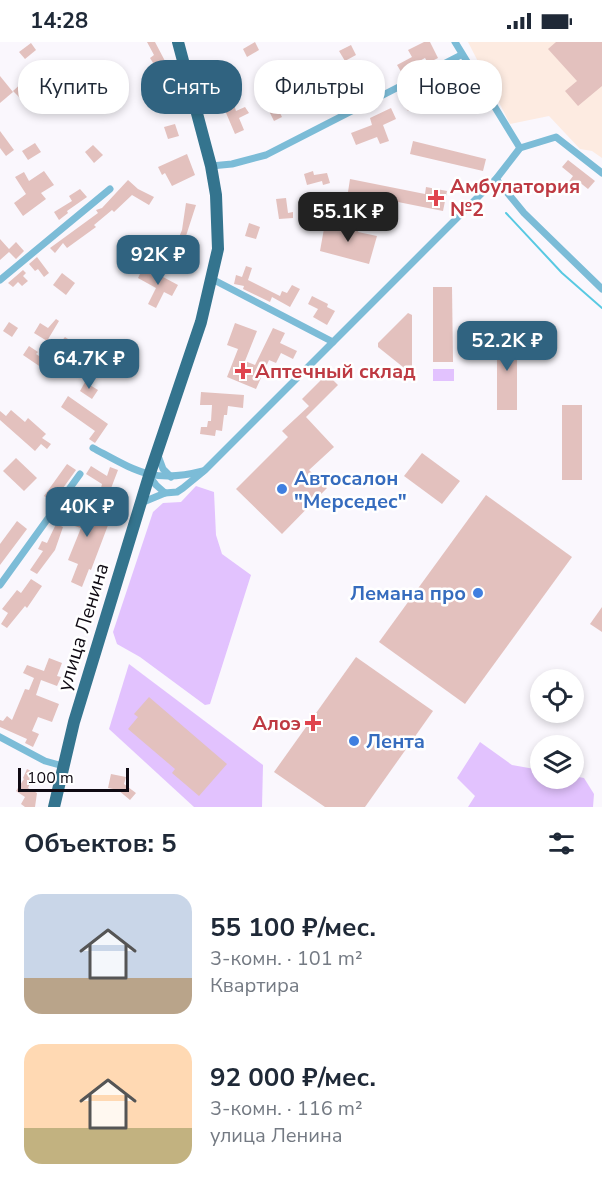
<!DOCTYPE html>
<html lang="ru">
<meta charset="utf-8">
<style>
:root{--surface:#fff;--page:#f2f2f3;--text:#1f2937;--muted:#747a83;--accent:#306380}
body{margin:0;font-family:"Nunito Sans",sans-serif;background:var(--page);color:var(--text);height:100vh;display:flex;flex-direction:column;font-size:22px;white-space:nowrap}
*{box-sizing:border-box;margin:0}
p{font-size:20px;color:var(--muted)}
.icon{flex:none;width:33px;height:33px;fill:none;stroke:currentColor;stroke-width:2;stroke-linecap:round;stroke-linejoin:round}
.map{position:relative;height:765px;overflow:hidden}
.details{display:flex;flex-direction:column;background:var(--surface);flex:1}
.details>*{flex:none}
.top-card{position:absolute;left:18px;top:18px;width:567px;height:54px;display:flex;gap:12px}
.fabs{position:absolute;left:530px;top:627px;display:grid;gap:12px}
.fabs a{display:grid;place-items:center;width:54px;height:54px;border-radius:50%;background:var(--surface);box-shadow:0 3px 9px #0003;font-size:30px}
.scale{position:absolute;left:18px;bottom:15px;width:111px;box-sizing:border-box;padding-left:6px;border:3px solid #0f0a13;border-top:0;font-size:16px;line-height:21px;white-space:nowrap;color:#0f0a13;-webkit-text-stroke:4px #fff;paint-order:stroke}
.price{position:absolute;translate:-50% -51px;padding:0 14px;border-radius:12px;background:var(--accent);color:#fff;font-size:20px;line-height:39px;filter:drop-shadow(0 2px 3px #0008)}
.price::after{content:'';position:absolute;left:50%;top:36px;width:18px;height:14px;margin-left:-9px;background:inherit;clip-path:polygon(0 0,100% 0,50% 100%)}
.price.selected{background:#222;color:#fff}
ul{padding:0;list-style:none}
li{display:flex;align-items:center;gap:18px;height:150px;padding:0 24px}
li span{display:grid;place-items:center;flex:none;width:168px;height:120px;border-radius:18px;color:#555}
li>.icon{margin-inline-start:auto}
span .icon{width:72px;height:72px;fill:#fffc;stroke-width:1}
li b{font-size:26px}
h2{display:flex;justify-content:space-between;align-items:center;height:72px;padding:0 24px;font-size:26px}
.chip{padding:0 21px;border-radius:24px;background:var(--surface);box-shadow:0 3px 9px #0003;font-size:21px;line-height:54px}
.chip.selected{background:var(--accent);color:#fff}
.status{display:flex;justify-content:space-between;align-items:center;height:42px;padding:0 30px;background:var(--surface);direction:ltr}
.status svg{height:16px;fill:currentColor}
.map>svg:first-child{display:block}
</style>
<div class="status"><b>14:28</b><svg viewBox="0 0 49 12"><path d="M0 12V9h3v3zM5 12V6h3v6zM10 12V3h3v9zM15 12V0h3v12zM26 1h20v11H26zM47 4h2v5h-2z"/></svg></div>
<div class="map">
<svg width="602" height="765" viewBox="0 0 602 765">
<rect width="100%" height="100%" fill="#faf7fd"/>
<!-- industrial -->
<path fill="#fdebe1" d="M468,0H602V116L592,109L580,107L549,74L510,82Z"/>
<!-- green -->
<g fill="#e2c2fe">
<rect x="433" y="327" width="21" height="12"/>
<path d="M196,444L214,450L216,493L222,512L251,533L210,662L205,663L140,615L117,602L113,590L153,470L163,461L181,460Z"/>
<path d="M129,622L263,723L262,765H194L109,687Z"/>
<path d="M480,700L512,723L540,728V736H573V734L584,736L594,752L593,765H468L475,754L457,736Z"/>
</g>
<g fill="none" stroke-linecap="round" stroke-linejoin="round">
<!-- stream -->
<path stroke="#58c9e2" stroke-width="2" d="M506,171L562,231L602,266"/>
</g>
<!-- building -->
<g fill="#e3c1be">
<path d="M147,0H155L165,19L155,24L150,16L154,13Z"/>
<path d="M255,0L259,8L247,15L243,7Z"/>
<path d="M424,0H430L438,16L428,21L425,16L408,25L411,29L403,33L397,23L412,15L408,8Z"/>
<path d="M556,0H602V44L578,64L565,49L577,39L548,7Z"/>
<path d="M31,1L36,8L25,17L19,10Z"/>
<path d="M351,3L356,13L345,19L339,9Z"/>
<path d="M232,23L237,31L224,38L220,29Z"/>
<path d="M379,32L385,46L375,51L369,37Z"/>
<path d="M440,33L446,44L423,56L418,46Z"/>
<path d="M0,34L13,50L0,61Z"/>
<path d="M24,39L32,48L21,57L13,49Z"/>
<path d="M229,47L236,69L245,65L249,71L239,76L244,88L235,92L221,59L213,62L210,54Z"/>
<path d="M293,51L299,62L280,71L282,75L274,79L267,65Z"/>
<path d="M409,52L413,60L421,55L424,60L408,69L400,57Z"/>
<path d="M171,58L175,69L164,72L161,62Z"/>
<path d="M391,66L396,77L383,83L389,99L380,102L377,95L356,103L351,91L372,83L370,76Z"/>
<path d="M175,82L179,94L168,97L164,85Z"/>
<path d="M0,89L14,108L6,114L0,106Z"/>
<path d="M413,99L486,117L483,129L410,112Z"/>
<path d="M35,101L41,110L28,118L22,109Z"/>
<path d="M93,103L103,113L94,121L85,110Z"/>
<path d="M187,112L195,133L172,144L165,131L162,133L158,125Z"/>
<path d="M568,118L595,139L588,147L578,139L570,149L565,145L573,134L562,125Z"/>
<path d="M44,129L54,143L41,151L46,157L23,174L14,161L26,152L15,135L24,130L29,139Z"/>
<path d="M313,129L314,133L327,131L330,141L323,143L322,139L307,143L304,132Z"/>
<path d="M350,137L425,152L426,145L447,149L443,169L348,150Z"/>
<path d="M128,138L138,147L154,155L149,163L132,153L114,170L112,168L94,183L96,185L67,206L63,201L55,211L50,206L98,171L96,168L102,166Z"/>
<path d="M80,147L87,155L67,169L68,171L59,178L54,170L72,159L69,154Z"/>
<path d="M286,156L288,171L293,170V176L279,177L276,157Z"/>
<path d="M186,161L196,163L185,197L188,198L185,207L181,205L174,220L165,215L168,208L173,210L182,188Z"/>
<path d="M249,181L260,185L256,197L245,194Z"/>
<path d="M325,181L344,185L345,183L359,186L358,190L377,194L369,222L320,209Z"/>
<path d="M0,197L9,207L16,200L24,209L16,217L9,210L0,218Z"/>
<path d="M37,215L49,231L44,235L38,227L35,229L29,222Z"/>
<path d="M246,224L252,226L248,238L280,254L282,249L287,251L292,243L300,247L290,265L272,255L270,260L243,247L244,244L234,242L236,233L242,235Z"/>
<path d="M23,228L26,231L23,234L28,239L22,244L18,240L13,245L8,241Z"/>
<path d="M142,228L148,232L150,228L178,243L172,254L164,250L156,266L148,262L156,246L138,236Z"/>
<path d="M62,231L75,241L66,253L53,243Z"/>
<path d="M433,245H452L453,320H433Z"/>
<path d="M312,254L328,262L327,265L335,269L327,283L313,275L318,267L308,262Z"/>
<path d="M408,271L412,273V327L408,329L378,305V301Z"/>
<path d="M56,277L59,279L47,299L34,291L40,281L48,286Z"/>
<path d="M9,280L18,286L12,295L3,289Z"/>
<path d="M235,281L257,289L245,319L255,323L273,286L285,291L280,301L297,309L293,317L281,311L276,321L269,318L256,347L227,335L238,307L227,303Z"/>
<rect x="497" y="292" width="20" height="76"/>
<path d="M65,295L74,301L66,316L54,308Z"/>
<path d="M109,300L118,305L112,316L114,317L111,322L122,328L118,336L107,330L104,335L82,322L93,304L103,310Z"/>
<path d="M29,304L38,310L36,312L56,325L51,332L23,313Z"/>
<path d="M327,332L338,343L306,375L334,405L309,428L327,446L282,492L236,447L288,395L282,389L309,364L302,357Z"/>
<path d="M85,340L98,348L92,357L80,349Z"/>
<path d="M201,350L244,353L243,366L228,364L227,373H224L222,389L216,388L215,394L200,392L201,385H207L208,379H211L212,363H200Z"/>
<path d="M68,354L108,382L95,401L89,397L95,389L61,365Z"/>
<rect x="562" y="363" width="20" height="75"/>
<path d="M11,368L25,380L28,376L46,392L42,396L51,402L47,407L41,402L35,409L0,378V369L6,374Z"/>
<path d="M422,411L460,439L442,462L404,434Z"/>
<path d="M16,416L37,436L24,449L3,429Z"/>
<path d="M67,422L76,428L53,460L44,454Z"/>
<path d="M91,424L107,434L110,425L118,428L110,449L101,446L102,442L86,432Z"/>
<path d="M486,453L572,515L465,662L379,600Z"/>
<path d="M101,457L110,461L104,476L110,478L91,528L89,527L82,545L71,540L78,522L68,518L81,486L62,480L69,464L95,473Z"/>
<path d="M17,479L27,487L0,523V502Z"/>
<path d="M56,482L63,485L55,508L37,532L30,528L43,509L38,507L42,499L47,501Z"/>
<path d="M31,537L42,544L27,566L25,564L7,586L1,582L8,571L2,567L17,548L21,551Z"/>
<path d="M602,565V590L590,582Z"/>
<path d="M356,615L433,669L365,765H325L274,730Z"/>
<path d="M49,616L62,621L57,634L61,635L57,644L41,638L36,653L59,662L52,680L38,675L32,689L39,692L33,705L25,701L27,697L0,685V678L3,679L7,674L12,678L25,647L29,648L34,636L23,631L27,623L44,629Z"/>
<path d="M149,655L227,722L199,754L172,731L175,727L128,687L138,675L134,672Z"/>
<path d="M27,727L35,731L28,746L37,751L35,765H25L21,762L25,755L16,749L24,737L23,736Z"/>
<path d="M111,732L126,735L124,742L136,751L130,758L118,748L108,746Z"/>
</g>
<g fill="none" stroke-linecap="round" stroke-linejoin="round">
<!-- minor -->
<g stroke="#7cbcd7" stroke-width="7">
<path d="M455,0L520,106"/>
<path d="M211,124L232,122L266,113L461,13"/>
<path d="M496,137L524,171L602,247"/>
<path d="M212,237L333,300"/>
<path d="M0,238L110,147"/>
<path d="M93,406C136,429 153,442 203,429"/>
<path d="M157,411L163,427L171,435"/>
<path d="M149,434L156,443L165,451L177,450L183,446L205,428L496,137L520,106L556,95L602,131"/>
<path d="M141,461L165,451"/>
<path d="M0,543L80,432"/>
<path d="M0,695L45,719L63,724"/>
</g>
<!-- trunk -->
<path stroke="#34748e" stroke-width="12" d="M54,765L74,680L149,434L201,280L218,207L216,153L211,124L178,0"/>
</g>
<!-- markers -->
<g fill="#e0444e" stroke="#fff" stroke-width="2">
<path d="M433 147h6v6h6v6h-6v6h-6v-6h-6v-6h6z"/>
<path d="M240 320h6v6h6v6h-6v6h-6v-6h-6v-6h6z"/>
<path d="M310 672h6v6h6v6h-6v6h-6v-6h-6v-6h6z"/>
</g>
<g fill="#3f7fe0" stroke="#fff" stroke-width="2">
<circle cx="282" cy="447" r="6"/>
<circle cx="478" cy="551" r="6"/>
<circle cx="354" cy="699" r="6"/>
</g>
<g text-anchor="middle" dominant-baseline="central" stroke-width="5" stroke-linejoin="round" paint-order="stroke">
<!-- health labels -->
<g font-size="20" font-weight="bold" fill="#be3a42" stroke="#fff" text-anchor="start">
<text x="450" y="144">Амбулатория<tspan x="450" dy="23">№2</tspan></text>
<text x="255" y="329">Аптечный склад</text>
<text x="301" y="681" text-anchor="end">Алоэ</text>
</g>
<!-- shop labels -->
<g font-size="20" font-weight="bold" fill="#366cbe" stroke="#fff" text-anchor="start">
<text x="294" y="436">Автосалон<tspan x="294" dy="23">"Мерседес"</tspan></text>
<text x="466" y="551" text-anchor="end">Лемана про</text>
<text x="366" y="699">Лента</text>
</g>
<!-- street labels -->
<g font-size="20" fill="#0f0a13" stroke="#fff">
<text transform="translate(83 585) rotate(-73)">улица Ленина</text>
</g>
</g>
</svg>
<div class="fabs">
<a><svg class="icon" aria-label="locate" viewBox="0 0 24 24"><circle cx="12" cy="12" r="6"/><path d="M12 2v4M12 18v4M2 12h4M18 12h4"/></svg></a>
<a><svg class="icon" aria-label="layers" viewBox="0 0 24 24"><path d="M12 4l9 5-9 5-9-5zM3 14l9 5 9-5"/></svg></a>
</div>
<div class="scale">100 m</div>
<b class="price selected" style="left:348px;top:201px">55.1K ₽</b>
<b class="price" style="left:158px;top:244px">92K ₽</b>
<b class="price" style="left:507px;top:330px">52.2K ₽</b>
<b class="price" style="left:89px;top:348px">64.7K ₽</b>
<b class="price" style="left:87px;top:496px">40K ₽</b>
<div class="top-card">
<a class="chip">Купить</a>
<a class="chip selected">Снять</a>
<a class="chip">Фильтры</a>
<a class="chip">Новое</a>
</div>
</div>
<section class="details">
<h2>Объектов: 5<svg class="icon" aria-label="filters" viewBox="0 0 24 24"><path d="M4 7h16M4 17h16"/><circle cx="9" cy="7" r="2"/><circle cx="15" cy="17" r="2"/></svg></h2>
<ul>
<li><span style="background:linear-gradient(#c9d6e8 70%,#b9a48a 0)"><svg class="icon" aria-label="home" viewBox="0 0 24 24"><path d="M3 11l9-7 9 7M6 9v11h12V9"/></svg></span><div><b>55 100 ₽/мес.</b><p>3-комн. · 101 m²</p><p>Квартира</p></div></li>
<li><span style="background:linear-gradient(#ffd9b3 70%,#c2b280 0)"><svg class="icon" aria-label="home" viewBox="0 0 24 24"><path d="M3 11l9-7 9 7M6 9v11h12V9"/></svg></span><div><b>92 000 ₽/мес.</b><p>3-комн. · 116 m²</p><p>улица Ленина</p></div></li>
</ul>
</section>
